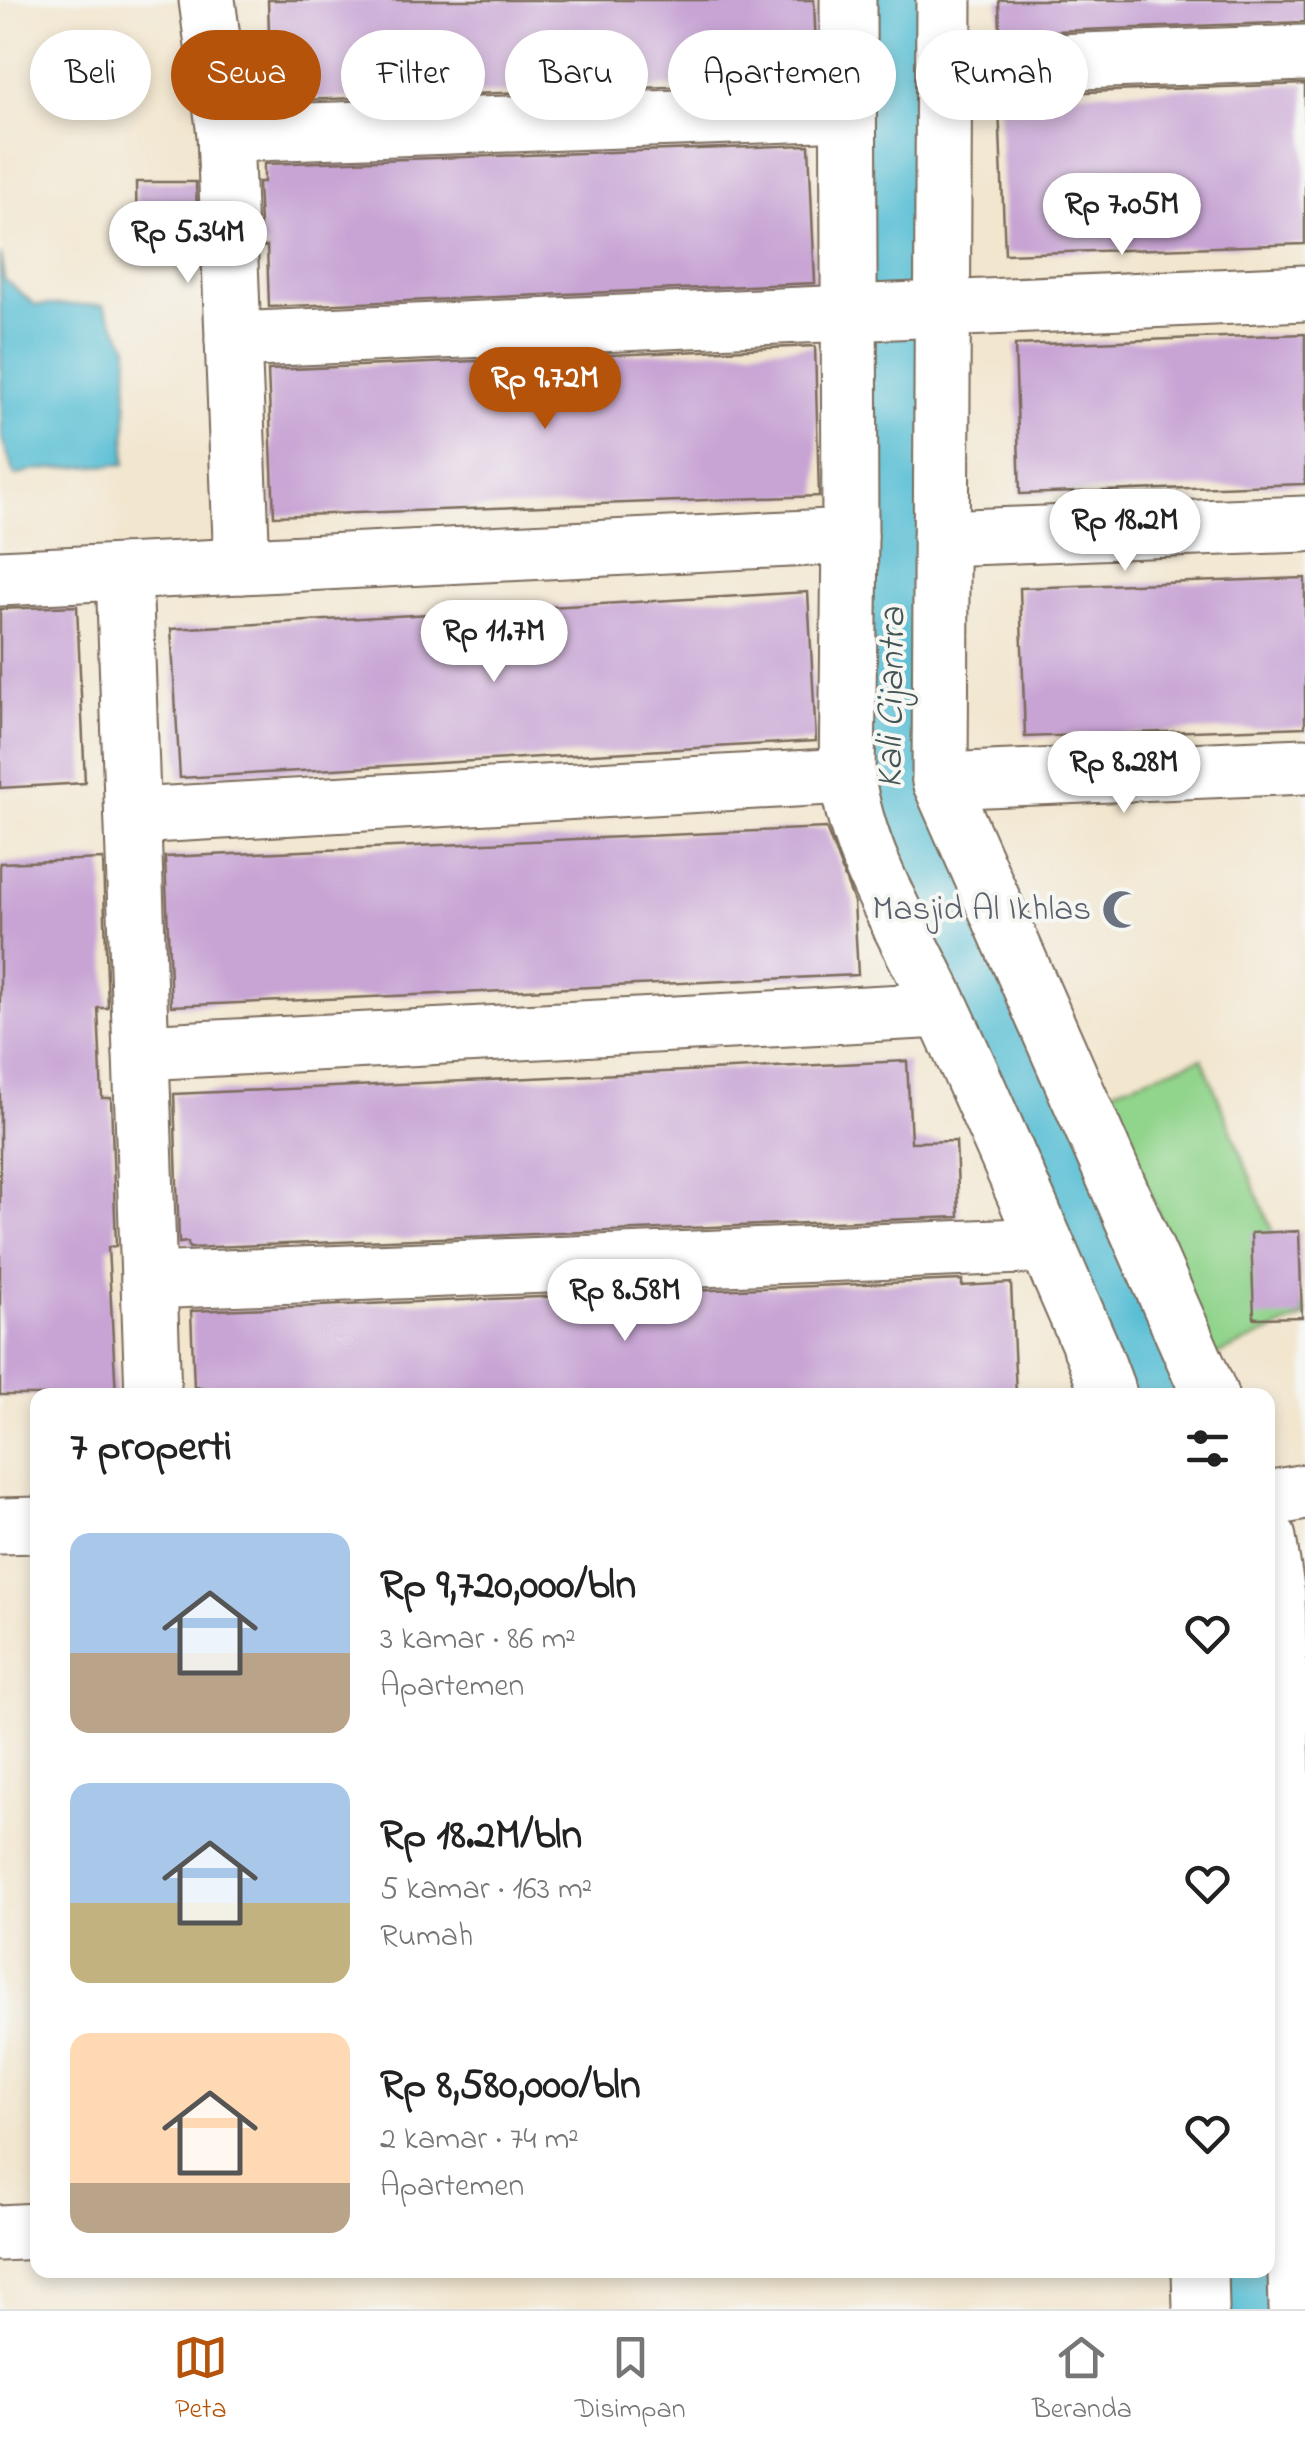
<!DOCTYPE html>
<html lang="id">
<meta charset="utf-8">
<style>
:root{--surface:#fff;--page:#f6f6f6;--text:#222;--muted:#767676;--line:#e0e0e0;--accent:#b45309}
body{margin:0;font-family:"Indie Flower",sans-serif;background:var(--page);color:var(--text);height:100vh;display:flex;flex-direction:column;font-size:38px;white-space:nowrap}
*{box-sizing:border-box;margin:0}
p{font-size:32px;color:var(--muted)}
.icon{flex:none;width:55px;height:55px;fill:none;stroke:currentColor;stroke-width:2;stroke-linecap:round;stroke-linejoin:round}
.map{position:relative;flex:1;overflow:hidden}
.details{position:absolute;left:30px;top:1388px;width:1245px;height:890px;display:flex;flex-direction:column;background:var(--surface);border-radius:20px;box-shadow:0 5px 15px #0003}
.details>*{flex:none}
.guide{position:absolute;left:30px;top:30px;width:1245px;height:90px;display:flex;gap:20px}
.price{position:absolute;translate:-50% -85px;padding:0 22px;border-radius:35px;background:#fff;color:#222;font-size:32px;line-height:65px;filter:drop-shadow(0 2px 5px #0008)}
.price::after{content:'';position:absolute;left:50%;top:60px;width:30px;height:22px;margin-left:-15px;background:inherit;clip-path:polygon(0 0,100% 0,50% 100%)}
.price.active{background:var(--accent);color:#fff}
ul{padding:0;list-style:none}
li{display:flex;align-items:center;gap:30px;height:250px;padding:0 40px}
li span{display:grid;place-items:center;flex:none;width:280px;height:200px;border-radius:20px;color:#555}
li>.icon{margin-inline-start:auto}
span .icon{width:120px;height:120px;fill:#fffc;stroke-width:1}
li b{font-size:42px}
h2{display:flex;justify-content:space-between;align-items:center;height:120px;padding:0 40px;font-size:42px}
.chip{padding:0 35px;border-radius:45px;background:var(--surface);box-shadow:0 5px 15px #0003;font-size:35px;line-height:90px}
.chip.active{background:var(--accent);color:#fff}
.tabs{display:flex;justify-content:space-around;align-items:center;height:140px;border-top:2px solid var(--line);background:var(--surface);font-size:28px;color:var(--muted)}
.tabs a{display:grid;justify-items:center;gap:5px}
.tabs .active{color:var(--accent)}
.map>svg:first-child{display:block}
</style>
<div class="map">
<svg width="1305" height="2309" viewBox="0 0 1305 2309">
<rect width="100%" height="100%" fill="#f6f6f2"/>
<filter id="ink" filterUnits="userSpaceOnUse"><feTurbulence type="fractalNoise" baseFrequency=".01" numOctaves="2"/><feDisplacementMap in="SourceGraphic" scale="20" xChannelSelector="R" yChannelSelector="G"/><feConvolveMatrix kernelMatrix="1 2 1 2 8 2 1 2 1" color-interpolation-filters="sRGB"/></filter>
<filter id="wash" filterUnits="userSpaceOnUse"><feTurbulence type="fractalNoise" baseFrequency=".0048" numOctaves="4" result="noise"/><feDisplacementMap in="SourceGraphic" scale="40" xChannelSelector="R" yChannelSelector="G"/><feGaussianBlur stdDeviation="2.25" result="paint"/><feColorMatrix in="noise" values="0 0 0 0 0 0 0 0 0 0 0 0 0 0 0 0 0 1.4 0 .05"/><feComposite in="paint" operator="in"/></filter>
<g filter="url(#wash)">
<rect width="100%" height="100%" fill="#f2e6cf"/>
<!-- green -->
<path fill="#91d48c" stroke="#667f55" stroke-width="2.5" d="M1202,1058L1305,1312V1317L1214,1356L1109,1091Z"/>
<!-- water -->
<path fill="#56bed4" stroke="#487479" stroke-width="2.5" d="M0,253L4,279L35,305H103L128,346L125,464L36,470L15,476L2,439Z"/>
<g fill="none" stroke-linecap="round" stroke-linejoin="round">
<!-- river -->
<g stroke="#56bed4" stroke-width="95">
<path d="M887,0L898,302L892,815L940,924L1164,1395"/>
<path d="M1247,2270L1250,2309"/>
</g>
</g>
<g id="blocks">
<!-- building -->
<g fill="#c8a4d4">
<path d="M268,0H814L817,78L807,79V82L271,101Z"/>
<path d="M999,0H1305V22L1000,33Z"/>
<path d="M1305,84V244L1005,254L999,106H1003L1002,95Z"/>
<path d="M809,145L815,283L269,307L267,246L261,247L258,182H264V164Z"/>
<path d="M136,182H196L198,248L137,249Z"/>
<path d="M1305,334V484L1020,494L1015,345Z"/>
<path d="M815,346L819,496L274,516L268,370Z"/>
<path d="M1305,578V727L1025,737L1020,588Z"/>
<path d="M808,592L816,741L180,778L171,629Z"/>
<path d="M77,606L85,783L0,788V609Z"/>
<path d="M826,828L854,902L858,975L171,1006L165,857Z"/>
<path d="M103,859L108,1008H98L102,1098H111L116,1246L108,1247L116,1395H0V863Z"/>
<path d="M907,1061L911,1142L956,1141L959,1217L189,1248L188,1242L179,1243L174,1094Z"/>
<path d="M1299,1231L1302,1317L1254,1318L1251,1233Z"/>
<path d="M962,1280V1286L1011,1283L1016,1395H201V1387H194L191,1311Z"/>
</g>
</g>
</g>
<g filter="url(#ink)">
<use href="#blocks" fill-opacity="0" stroke="#7b6c5c" stroke-width="2.5"/>
<g fill="none" stroke-linecap="round" stroke-linejoin="round">
<defs>
<g id="minor">
<path d="M207,0L225,134L242,566"/>
<path d="M848,0L850,536L847,776C858,859 907,934 942,1009C995,1123 1043,1238 1093,1352L1109,1395"/>
<path d="M944,0L940,781L1210,1395"/>
<path d="M944,66L1305,53"/>
<path d="M225,134L848,112"/>
<path d="M233,340L1305,293"/>
<path d="M941,538L1305,524"/>
<path d="M124,572L153,1395"/>
<path d="M0,578L850,536"/>
<path d="M940,781L1305,766"/>
<path d="M133,816L847,776"/>
<path d="M141,1052L942,1010"/>
<path d="M149,1281L1046,1245"/>
<path d="M1268,1499L1305,1492"/>
<path d="M0,1526L38,1525"/>
<path d="M1268,1538L1277,1594L1297,2309"/>
<path d="M0,2233L38,2231"/>
<path d="M1200,2270L1201,2309"/>
</g>
</defs>
<!-- minor casing -->
<use href="#minor" stroke="#7b6c5c" stroke-width="59"/>
<!-- minor -->
<use href="#minor" stroke="#fff" stroke-width="55"/>
</g>
</g>
<!-- icons -->
<defs>
<symbol id="mosque-bare" viewBox="-9 -9 18 18"><path d="M3.5-4.9A6 6 0 1 0 3.5 4.9A5 5 0 1 1 3.5-4.9Z" fill="#6b7280" stroke="#f6f6f2" stroke-width="2.5" paint-order="stroke"/></symbol>
</defs>
<g fill-rule="evenodd">
<use href="#mosque-bare" x="1094" y="882" width="55" height="55"/>
</g>
<g text-anchor="middle" dominant-baseline="central" stroke-width="8" stroke-linejoin="round" paint-order="stroke">
<!-- worship labels -->
<g font-size="35" fill="#5b616d" stroke="#f6f6f2" text-anchor="end">
<text x="1091" y="910">Masjid Al Ikhlas</text>
</g>
<!-- water labels -->
<g font-size="38" font-style="italic" fill="#435655" stroke="#f6f6f2">
<text transform="translate(893 698) rotate(-89)">Kali Cijantra</text>
</g>
</g>
</svg>
<b class="price" style="left:1122px;top:258px">Rp 7.05M</b>
<b class="price" style="left:188px;top:286px">Rp 5.34M</b>
<b class="price active" style="left:545px;top:432px">Rp 9.72M</b>
<b class="price" style="left:1125px;top:574px">Rp 18.2M</b>
<b class="price" style="left:494px;top:685px">Rp 11.7M</b>
<b class="price" style="left:1124px;top:816px">Rp 8.28M</b>
<b class="price" style="left:625px;top:1344px">Rp 8.58M</b>
<div class="guide">
<a class="chip">Beli</a>
<a class="chip active">Sewa</a>
<a class="chip">Filter</a>
<a class="chip">Baru</a>
<a class="chip">Apartemen</a>
<a class="chip">Rumah</a>
</div>
<section class="details">
<h2>7 properti<svg class="icon" aria-label="filters" viewBox="0 0 24 24"><path d="M4 7h16M4 17h16"/><circle cx="9" cy="7" r="2"/><circle cx="15" cy="17" r="2"/></svg></h2>
<ul>
<li><span style="background:linear-gradient(#a9c7e8 60%,#b9a48a 0)"><svg class="icon" aria-label="home" viewBox="0 0 24 24"><path d="M3 11l9-7 9 7M6 9v11h12V9"/></svg></span><div><b>Rp 9,720,000/bln</b><p>3 kamar · 86 m²</p><p>Apartemen</p></div><svg class="icon" aria-label="heart" viewBox="0 0 24 24"><path d="M12 20l-8-8c-3-5 5-10 8-4 3-6 11-1 8 4z"/></svg></li>
<li><span style="background:linear-gradient(#a9c7e8 60%,#c2b280 0)"><svg class="icon" aria-label="home" viewBox="0 0 24 24"><path d="M3 11l9-7 9 7M6 9v11h12V9"/></svg></span><div><b>Rp 18.2M/bln</b><p>5 kamar · 163 m²</p><p>Rumah</p></div><svg class="icon" aria-label="heart" viewBox="0 0 24 24"><path d="M12 20l-8-8c-3-5 5-10 8-4 3-6 11-1 8 4z"/></svg></li>
<li><span style="background:linear-gradient(#ffd9b3 75%,#b9a48a 0)"><svg class="icon" aria-label="home" viewBox="0 0 24 24"><path d="M3 11l9-7 9 7M6 9v11h12V9"/></svg></span><div><b>Rp 8,580,000/bln</b><p>2 kamar · 74 m²</p><p>Apartemen</p></div><svg class="icon" aria-label="heart" viewBox="0 0 24 24"><path d="M12 20l-8-8c-3-5 5-10 8-4 3-6 11-1 8 4z"/></svg></li>
</ul>
</section>
</div>
<nav class="tabs">
<a class="active"><svg class="icon" aria-label="map" viewBox="0 0 24 24"><path d="M3 6l6-2 6 2 6-2v14l-6 2-6-2-6 2zM9 4v14M15 6v14"/></svg>Peta</a>
<a><svg class="icon" aria-label="saved" viewBox="0 0 24 24"><path d="M7 4h10v16l-5-4-5 4z"/></svg>Disimpan</a>
<a><svg class="icon" aria-label="home" viewBox="0 0 24 24"><path d="M3 11l9-7 9 7M6 9v11h12V9"/></svg>Beranda</a>
</nav>
